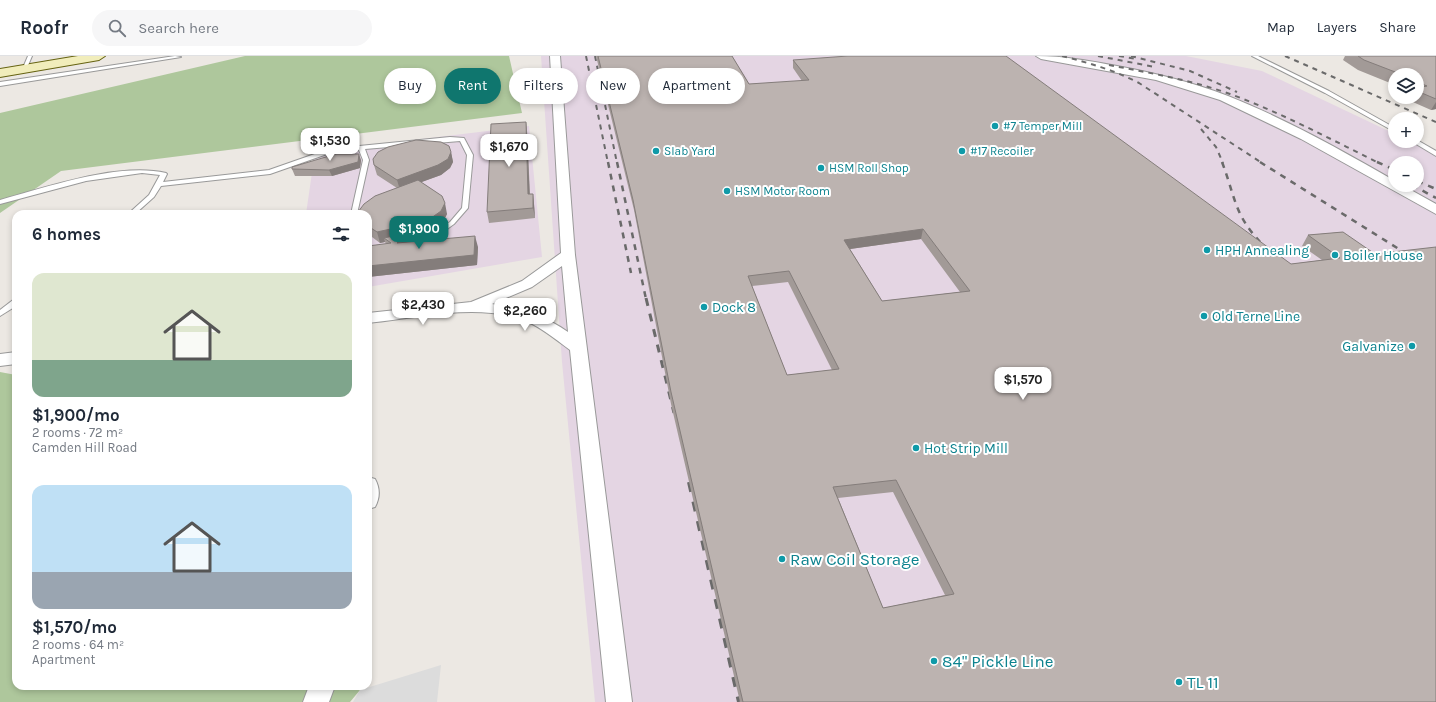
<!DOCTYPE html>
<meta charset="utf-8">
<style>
:root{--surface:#fff;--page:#f6f6f7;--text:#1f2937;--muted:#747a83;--line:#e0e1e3;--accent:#0f766e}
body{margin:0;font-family:Karla,sans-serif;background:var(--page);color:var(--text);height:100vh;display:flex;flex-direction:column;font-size:15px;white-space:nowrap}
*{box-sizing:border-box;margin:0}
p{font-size:13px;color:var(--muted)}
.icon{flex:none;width:22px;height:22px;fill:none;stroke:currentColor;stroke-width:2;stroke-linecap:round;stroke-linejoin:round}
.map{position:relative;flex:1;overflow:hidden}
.sheet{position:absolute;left:12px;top:154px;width:360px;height:480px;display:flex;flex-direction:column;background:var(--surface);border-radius:12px;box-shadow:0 2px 6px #0003}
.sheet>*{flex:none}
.hud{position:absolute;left:384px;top:12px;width:380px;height:36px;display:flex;gap:8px}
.controls{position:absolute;left:1388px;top:12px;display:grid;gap:8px}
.controls a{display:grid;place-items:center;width:36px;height:36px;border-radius:50%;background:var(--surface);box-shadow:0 2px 6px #0003;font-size:20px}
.price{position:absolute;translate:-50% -34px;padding:0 9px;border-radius:8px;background:#fff;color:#222;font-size:13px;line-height:26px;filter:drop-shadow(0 1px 2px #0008)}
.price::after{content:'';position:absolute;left:50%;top:24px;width:12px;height:9px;margin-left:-6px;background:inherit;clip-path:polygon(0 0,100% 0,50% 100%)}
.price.current{background:var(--accent);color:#fff}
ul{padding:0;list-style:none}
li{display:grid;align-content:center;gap:8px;height:212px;padding:0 20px}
li span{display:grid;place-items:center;height:124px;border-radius:12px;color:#555}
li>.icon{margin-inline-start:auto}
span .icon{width:72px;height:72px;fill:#fffc;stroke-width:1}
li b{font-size:17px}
h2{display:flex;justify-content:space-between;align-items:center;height:48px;padding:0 20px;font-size:17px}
.chip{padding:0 14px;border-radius:18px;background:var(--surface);box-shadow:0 2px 6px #0003;font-size:14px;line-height:36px}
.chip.current{background:var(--accent);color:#fff}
header{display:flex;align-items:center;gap:24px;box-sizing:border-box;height:56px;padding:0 20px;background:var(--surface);border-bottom:1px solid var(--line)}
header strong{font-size:19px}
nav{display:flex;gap:22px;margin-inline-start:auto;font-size:14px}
.search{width:280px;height:36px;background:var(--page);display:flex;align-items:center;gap:10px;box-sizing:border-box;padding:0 14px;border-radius:22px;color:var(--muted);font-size:15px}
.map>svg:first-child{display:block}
</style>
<header>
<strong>Roofr</strong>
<div class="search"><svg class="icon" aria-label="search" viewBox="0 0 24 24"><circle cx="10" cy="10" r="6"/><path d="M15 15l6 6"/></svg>Search here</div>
<nav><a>Map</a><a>Layers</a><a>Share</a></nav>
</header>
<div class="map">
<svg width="1436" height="646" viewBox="0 0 1436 646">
<rect width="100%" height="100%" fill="#ece8e3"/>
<!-- industrial -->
<g fill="#e4d5e3" fill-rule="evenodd">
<path d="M541,0H1186L1262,15L1395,78V85H1409L1436,98V646H595L562,306ZM1395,107H1417V129H1395Z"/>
<path d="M529,70L542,201L368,231V158H306L315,96Z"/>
</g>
<!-- forest -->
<g fill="#aec79c">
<path d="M245,0H509L522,57L61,115L0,157V57Z"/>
<path d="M0,316L16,319V630H358L360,634L350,646H0Z"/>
</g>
<!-- parking -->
<path fill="#dcdcdc" d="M441,609L437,646H353L360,634Z"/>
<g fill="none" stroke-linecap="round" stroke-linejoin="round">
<defs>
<g id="lane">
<path d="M28,0H32L26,14H22Z"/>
<path d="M175,0L181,1L0,30V26Z"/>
<path d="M1252,0H1258L1329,35L1395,72V76L1325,37Z"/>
<path d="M450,81L464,82L473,99L468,152L454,168L436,181L402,188H399V184L431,177L450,166L462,152L467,99L460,85L365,93L369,104L357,158H351L363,104L359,94L330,97L270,118L161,130L154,141L135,158H128L149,139L160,119L142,117L86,125L0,148V144C47,131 119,106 166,117L167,118L163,126L269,114L329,93Z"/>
<path d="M1417,84L1436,95V100L1411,85Z"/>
<path d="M13,244H16V250L0,260V254Z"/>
</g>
<g id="street">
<path d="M550,0H560L575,199L632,646H606L570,294C554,282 537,268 518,262C472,248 415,262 368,267V257L471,246L522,225L561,197ZM562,210L568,276C544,259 521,253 492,248L532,231Z"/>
<path d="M1036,0C1064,0 1090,5 1117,10C1155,17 1192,26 1228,40C1286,63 1341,94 1395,125V129H1402L1436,148V158L1301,83L1220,44L1156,24L1041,3Z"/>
<path d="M16,296V308L0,310V298Z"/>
<path d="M368,421L375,423C380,432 380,442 375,451L368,453Z"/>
<path d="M309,630H335L329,646H303Z"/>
</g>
<path id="secondary" d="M78,0H105L99,4L0,21V13Z"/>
</defs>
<!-- lane casing -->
<use href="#lane" stroke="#999" stroke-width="2"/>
<!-- street casing -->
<use href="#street" stroke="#999" stroke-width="2"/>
<!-- secondary casing -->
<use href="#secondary" stroke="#656211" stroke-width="2"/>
<!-- lane -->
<use href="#lane" fill="#fff" fill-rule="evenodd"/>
<!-- street -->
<use href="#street" fill="#fff" fill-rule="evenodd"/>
<!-- secondary -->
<use href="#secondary" fill="#f1edbb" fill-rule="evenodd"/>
<!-- rail-far3 -->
<g stroke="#6a6a6a" stroke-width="2" stroke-dasharray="5 5" stroke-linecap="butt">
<path d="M586,0L608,107"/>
<path d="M595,0L617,107"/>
<path d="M1062,0C1089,7 1114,14 1139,27L1262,107"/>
<path d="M1098,0L1155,11"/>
<path d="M1119,0L1136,3"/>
<path d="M1131,0L1190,15L1237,36"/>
<path d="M1285,0L1436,66"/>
<path d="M1109,9C1150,17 1191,24 1230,38C1282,57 1330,83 1379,107"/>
<path d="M1201,73L1216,91L1223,107"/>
</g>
<!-- rail-far2 -->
<g stroke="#6a6a6a" stroke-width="2.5" stroke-dasharray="6 6" stroke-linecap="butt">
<path d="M608,106L631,217"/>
<path d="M617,106L646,243"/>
<path d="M1222,106C1236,143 1234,160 1264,190"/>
<path d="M1260,106L1410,200"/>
<path d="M1377,106L1395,114"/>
<path d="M1417,125L1436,133"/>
<path d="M1412,129L1436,142"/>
</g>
<!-- rail-far1 -->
<path stroke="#6a6a6a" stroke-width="3" stroke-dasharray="8 8" stroke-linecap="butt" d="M646,242L674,357"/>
<!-- rail -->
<path stroke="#6a6a6a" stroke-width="4" stroke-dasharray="10 10" stroke-linecap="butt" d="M689,426L739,646"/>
</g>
<!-- wall -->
<g fill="#a29a97" fill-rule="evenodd">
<path d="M596,0H732L749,28L802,25L793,12V4L1291,208L1322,204L1302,190L1308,179L1343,176L1436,646H740L671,348L634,154ZM921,183L960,236L882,245L850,193ZM788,226L832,314L787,319L752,230ZM893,436L945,539L883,552L838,442Z"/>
<path d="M1345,0H1436V53L1431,54L1406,43L1407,41H1417V19H1395V29L1358,14L1343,4Z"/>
<path d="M526,66L527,75L530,138H533L534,148L535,162L489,167L487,156Z"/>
<path d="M451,96L453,106L450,112L441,119L421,126L447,158L443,166L429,176L412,179L414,185L478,191L477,209L368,221V190L386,188L385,186L380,187L368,178V158L397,132L377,119L374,109Z"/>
<path d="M361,104L360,112L332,120H295L292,113Z"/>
</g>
<!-- shaded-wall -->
<g fill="#847d7b">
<path d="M1436,46V53L1431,54Z"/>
<path d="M526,66L527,75L530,148L528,138Z"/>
<path d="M451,96L453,106L450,112L441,119L400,134L397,124Z"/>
<path d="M359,98L361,104L360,112L332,120L329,114Z"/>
<path d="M533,138L534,148L535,162L533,152Z"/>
<path d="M445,147L447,158L443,166L429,176L412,179L414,187H397L384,182L385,186L380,187L377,176Z"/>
<path d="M923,173L921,183L843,194L844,184Z"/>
<path d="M475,180L478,191L477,209L368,221V210Z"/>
</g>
<!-- building -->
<g fill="#bcb3b0" stroke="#847d7b" fill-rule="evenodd">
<path d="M598,0H732L749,28L809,24L793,4L848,0H1006L1291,208L1340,202L1308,179L1343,176L1375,198L1436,191V646H743L671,336L633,144ZM923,173L970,235L882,245L844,184ZM789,215L839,313L787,319L748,220ZM896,424L954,538L883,552L833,431Z"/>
<path d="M1358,0H1436V43L1417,35V32L1427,30L1417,26V19H1403L1364,4Z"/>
<path d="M526,66L528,138H533V152L487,156L491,68Z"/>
<path d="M416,84L441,86L449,90L451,96L448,103L438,109L397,124L374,109L373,103L378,96L388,91Z"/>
<path d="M336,98H359L358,106L329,114L292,113V111Z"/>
<path d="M418,124L442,140L445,147L441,155L427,165L377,176L368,170V158H358V156L364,148L375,140Z"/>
<path d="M411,176L397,187L475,180L474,199L368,210V190L391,187L384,182Z"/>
</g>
<!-- markers -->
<g fill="#0f9aa8" stroke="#fff" stroke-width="1.5">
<circle cx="995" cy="70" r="4"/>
<circle cx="656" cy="95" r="4"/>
<circle cx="962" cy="95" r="4"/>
<circle cx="821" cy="112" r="4"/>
<circle cx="727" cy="135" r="4"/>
<circle cx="1207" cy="194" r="4"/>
<circle cx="1335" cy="199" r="4"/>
<circle cx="704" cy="251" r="4"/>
<circle cx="1204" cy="260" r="4"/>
<circle cx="1412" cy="290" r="4"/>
<circle cx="916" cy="392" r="4"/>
<circle cx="782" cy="503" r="4"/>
<circle cx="934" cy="605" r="4"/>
<circle cx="1179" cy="626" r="4"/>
</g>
<g text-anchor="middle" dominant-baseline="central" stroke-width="4" stroke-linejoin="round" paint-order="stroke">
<!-- far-culture labels -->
<g font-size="12" fill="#0d838f" stroke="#fff" text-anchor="start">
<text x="1003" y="70">#7 Temper Mill</text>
<text x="664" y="95">Slab Yard</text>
<text x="970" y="95">#17 Recoiler</text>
<text x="829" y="112">HSM Roll Shop</text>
<text x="735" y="135">HSM Motor Room</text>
</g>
<!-- culture labels -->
<g font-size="14" fill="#0d838f" stroke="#fff" text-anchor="start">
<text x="1215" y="194">HPH Annealing</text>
<text x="1343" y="199">Boiler House</text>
<text x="712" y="251">Dock 8</text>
<text x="1212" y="260">Old Terne Line</text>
<text x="1404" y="290" text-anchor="end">Galvanize</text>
<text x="924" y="392">Hot Strip Mill</text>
</g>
<!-- near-culture labels -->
<g font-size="17" fill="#0d838f" stroke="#fff" text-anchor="start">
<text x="790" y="503">Raw Coil Storage</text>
<text x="942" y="605">84" Pickle Line</text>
<text x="1187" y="626">TL 11</text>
</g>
</g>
</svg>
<div class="controls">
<a><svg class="icon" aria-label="layers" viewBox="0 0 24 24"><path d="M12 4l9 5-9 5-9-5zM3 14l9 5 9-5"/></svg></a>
<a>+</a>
<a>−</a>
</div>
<b class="price" style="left:330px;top:106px">$1,530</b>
<b class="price" style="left:509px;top:112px">$1,670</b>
<b class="price current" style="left:419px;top:194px">$1,900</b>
<b class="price" style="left:423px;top:270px">$2,430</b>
<b class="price" style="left:525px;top:276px">$2,260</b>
<b class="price" style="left:1023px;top:345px">$1,570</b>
<div class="hud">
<a class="chip">Buy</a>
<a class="chip current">Rent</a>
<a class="chip">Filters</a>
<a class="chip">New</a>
<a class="chip">Apartment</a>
</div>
<section class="sheet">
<h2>6 homes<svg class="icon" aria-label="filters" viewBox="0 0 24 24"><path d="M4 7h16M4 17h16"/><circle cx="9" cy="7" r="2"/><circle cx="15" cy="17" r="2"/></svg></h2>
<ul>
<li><span style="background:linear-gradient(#dfe7d0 70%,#7fa58c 0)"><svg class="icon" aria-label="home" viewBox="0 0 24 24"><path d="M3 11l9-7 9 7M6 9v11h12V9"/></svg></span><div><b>$1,900/mo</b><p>2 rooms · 72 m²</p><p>Camden Hill Road</p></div></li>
<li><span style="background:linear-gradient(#bfe0f5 70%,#9aa5b1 0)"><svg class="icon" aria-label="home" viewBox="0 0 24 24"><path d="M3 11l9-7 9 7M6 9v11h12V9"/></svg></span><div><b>$1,570/mo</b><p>2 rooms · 64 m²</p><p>Apartment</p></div></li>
</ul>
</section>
</div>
